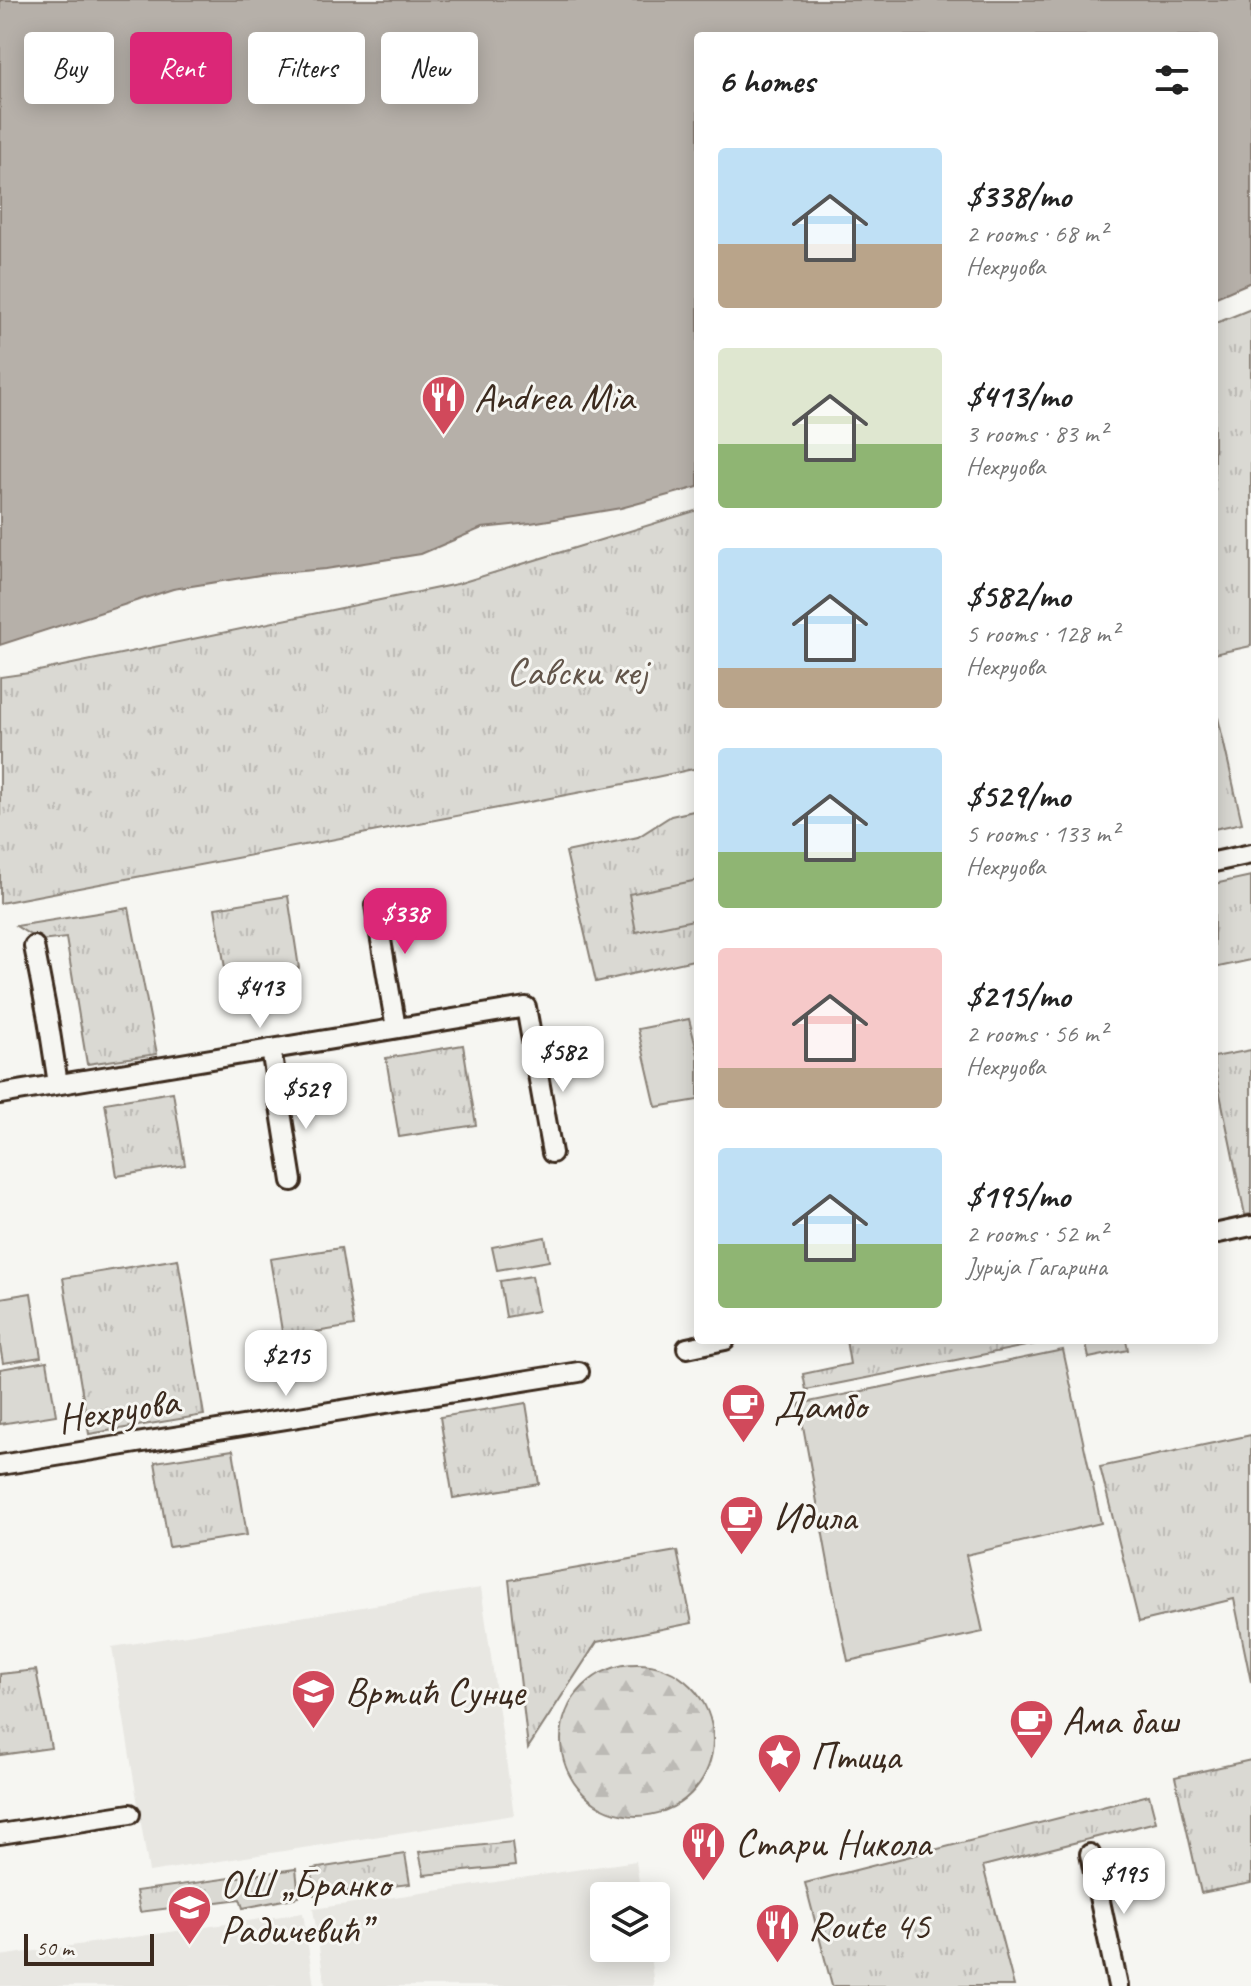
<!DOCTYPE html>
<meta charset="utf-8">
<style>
:root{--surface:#fff;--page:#f2f2f2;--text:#222;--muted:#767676;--accent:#db2777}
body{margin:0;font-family:Caveat,sans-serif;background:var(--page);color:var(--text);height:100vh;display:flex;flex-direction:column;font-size:30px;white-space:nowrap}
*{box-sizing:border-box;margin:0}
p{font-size:26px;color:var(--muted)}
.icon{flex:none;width:44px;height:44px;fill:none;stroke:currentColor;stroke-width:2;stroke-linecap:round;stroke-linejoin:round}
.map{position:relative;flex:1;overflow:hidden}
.side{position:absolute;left:694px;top:32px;width:524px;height:1312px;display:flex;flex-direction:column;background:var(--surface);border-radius:8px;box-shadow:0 4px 20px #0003}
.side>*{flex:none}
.top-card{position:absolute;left:24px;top:32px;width:550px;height:72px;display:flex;gap:16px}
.controls{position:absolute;left:590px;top:1882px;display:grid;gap:16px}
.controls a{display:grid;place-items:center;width:80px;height:80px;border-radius:8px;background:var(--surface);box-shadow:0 4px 20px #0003;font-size:40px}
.scale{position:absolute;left:24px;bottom:20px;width:130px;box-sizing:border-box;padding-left:8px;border:4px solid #3b2a1e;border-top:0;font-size:22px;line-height:28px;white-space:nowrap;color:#3b2a1e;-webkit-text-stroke:6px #f6f6f2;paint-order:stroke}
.price{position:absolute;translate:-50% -68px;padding:0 18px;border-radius:16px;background:#fff;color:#222;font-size:26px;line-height:52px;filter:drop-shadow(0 2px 4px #0008)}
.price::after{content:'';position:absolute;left:50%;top:48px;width:24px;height:18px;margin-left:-12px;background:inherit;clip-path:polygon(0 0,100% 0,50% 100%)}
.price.current{background:var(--accent);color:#fff}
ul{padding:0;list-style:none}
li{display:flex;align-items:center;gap:24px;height:200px;padding:0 24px}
li span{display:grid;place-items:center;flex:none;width:224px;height:160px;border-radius:8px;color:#555}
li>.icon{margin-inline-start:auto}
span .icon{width:96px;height:96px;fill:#fffc;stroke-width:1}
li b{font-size:34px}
h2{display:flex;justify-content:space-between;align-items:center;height:96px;padding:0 24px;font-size:34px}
.tag{padding:0 28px;border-radius:8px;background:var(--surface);box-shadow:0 4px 20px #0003;font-size:28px;line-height:72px}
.tag.current{background:var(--accent);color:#fff}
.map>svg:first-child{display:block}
</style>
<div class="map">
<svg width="1251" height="1986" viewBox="0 0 1251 1986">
<defs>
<pattern id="grass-tufts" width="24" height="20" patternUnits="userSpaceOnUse" patternTransform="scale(2)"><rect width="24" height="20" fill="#dad9d3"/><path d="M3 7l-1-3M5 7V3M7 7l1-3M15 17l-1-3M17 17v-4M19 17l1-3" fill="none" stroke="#bcbab5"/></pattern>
<pattern id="forest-firs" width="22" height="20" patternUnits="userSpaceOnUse" patternTransform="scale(2)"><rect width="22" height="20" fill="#dad9d3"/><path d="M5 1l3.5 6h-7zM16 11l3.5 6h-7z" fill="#bcbab5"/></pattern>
</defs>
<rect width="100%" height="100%" fill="#f6f6f2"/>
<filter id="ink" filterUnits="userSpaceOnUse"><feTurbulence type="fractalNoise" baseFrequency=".0125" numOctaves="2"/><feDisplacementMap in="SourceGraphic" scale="16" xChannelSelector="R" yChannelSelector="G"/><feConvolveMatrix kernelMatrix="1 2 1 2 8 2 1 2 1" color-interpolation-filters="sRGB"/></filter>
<g filter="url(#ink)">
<!-- built -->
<g fill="#e8e7e2">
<path d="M481,1588L514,1815L149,1872L112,1647Z"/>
<path d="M636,1861L641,1896H604V1948H649L654,1986H325L313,1909Z"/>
<path d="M303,1913L314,1986H0V1956Z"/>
</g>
<!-- grass -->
<g fill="url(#grass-tufts)" stroke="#8a8278" stroke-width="2">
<path d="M1251,309V646L1214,654V324Z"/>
<path d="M698,510V768L624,784L0,903V677L29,673L457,584Z"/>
<path d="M1214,700L1242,823L1214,829Z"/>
<path d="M698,810V959L596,982L566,852L638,837L671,816Z"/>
<path d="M1251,876V960L1214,968V884Z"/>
<path d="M288,896L299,968L227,980L215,908Z"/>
<path d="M129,908L157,1054L87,1064L66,938L40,941L16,926Z"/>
<path d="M463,1045L476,1125L399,1137L386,1058Z"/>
<path d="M1251,1050V1214L1245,1215L1214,1065V1057Z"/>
<path d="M173,1092L185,1165L117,1176L105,1103Z"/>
<path d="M341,1248L354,1326L283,1337L270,1259Z"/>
<path d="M178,1259L204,1415L89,1434L63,1278Z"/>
<path d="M532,1276L538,1311L506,1317L500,1281Z"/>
<path d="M846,1340H1051V1341L806,1390L803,1374L850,1364Z"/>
<path d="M526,1403L539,1484L453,1498L440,1417Z"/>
<path d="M1251,1435V1682L1234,1599L1139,1622L1100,1467Z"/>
<path d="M233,1450L247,1535L169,1547L155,1462Z"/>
<path d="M677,1551L692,1623L597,1642L528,1748L509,1580Z"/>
<path d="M36,1670L51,1748L0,1755V1674Z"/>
<path d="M1251,1760V1883L1201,1893L1175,1777Z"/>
<path d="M1149,1795L1156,1822L983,1866L1014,1986H832L805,1883Z"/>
<path d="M512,1842L515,1866L424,1875L419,1852Z"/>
<path d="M405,1854L410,1884L314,1895L312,1869Z"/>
<path d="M296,1869L299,1897L243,1908L240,1899L140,1912L136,1891Z"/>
</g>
<!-- forest -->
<circle fill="url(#forest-firs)" stroke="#8a8278" stroke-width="2" cx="637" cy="1740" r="76"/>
<!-- pitch -->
<g fill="#dad9d3" stroke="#8a8278" stroke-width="2">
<path d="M698,880V919L636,932L629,894Z"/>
<path d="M689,1019L698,1055V1100L656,1107L638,1029Z"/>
<path d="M545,1237L549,1261L497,1270L492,1247Z"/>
<path d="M31,1293L41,1357L3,1363L0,1346V1298Z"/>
<path d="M1085,1340H1126L1128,1350L1089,1358Z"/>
<path d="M1063,1350L1101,1523L966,1555L983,1632L848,1661L832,1584L799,1404Z"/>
<path d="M47,1361L56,1415L0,1424V1369Z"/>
</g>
<!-- water -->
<path fill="#b6b0a9" stroke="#857a71" stroke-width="2" d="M0,0H1251V282L1214,298V36H698V487L621,508L531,523L482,528L421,554L326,569L266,574L173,589L0,645Z"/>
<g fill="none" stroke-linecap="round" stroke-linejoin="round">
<defs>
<g id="minor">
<path d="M1214,862L1251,854"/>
<path d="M375,905L396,1028"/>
<path d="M34,946L48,1019L58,1084"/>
<path d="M271,1049L292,1181"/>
<path d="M0,1094L526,1007L552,1153"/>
<path d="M1214,1234L1251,1226"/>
<path d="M687,1348L725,1340"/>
<path d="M0,1465L579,1372"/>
<path d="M0,1834L130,1814"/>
<path d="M1090,1854L1118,1986"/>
</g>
</defs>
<!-- minor casing -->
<use href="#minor" stroke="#3b2a1e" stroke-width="24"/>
<!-- minor -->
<use href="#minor" stroke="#f6f6f2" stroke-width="18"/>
</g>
</g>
<!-- icons -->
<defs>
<symbol id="restaurant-pin" viewBox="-11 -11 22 30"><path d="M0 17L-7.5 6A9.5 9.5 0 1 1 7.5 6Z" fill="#d1495b" stroke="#f6f6f2"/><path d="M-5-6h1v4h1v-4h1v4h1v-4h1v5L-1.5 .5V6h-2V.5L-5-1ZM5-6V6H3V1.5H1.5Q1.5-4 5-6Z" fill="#fff"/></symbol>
<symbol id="cafe-pin" viewBox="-11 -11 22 30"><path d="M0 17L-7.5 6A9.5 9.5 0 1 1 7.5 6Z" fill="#d1495b" stroke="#f6f6f2"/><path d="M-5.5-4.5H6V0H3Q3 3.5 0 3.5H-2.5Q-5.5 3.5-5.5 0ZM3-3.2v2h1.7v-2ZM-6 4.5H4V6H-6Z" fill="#fff"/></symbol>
<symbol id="school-pin" viewBox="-11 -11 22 30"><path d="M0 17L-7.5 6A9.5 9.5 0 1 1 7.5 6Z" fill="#d1495b" stroke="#f6f6f2"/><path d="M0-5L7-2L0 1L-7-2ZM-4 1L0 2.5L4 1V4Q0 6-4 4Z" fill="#fff"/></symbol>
<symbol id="sight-pin" viewBox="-11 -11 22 30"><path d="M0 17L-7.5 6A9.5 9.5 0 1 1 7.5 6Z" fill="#d1495b" stroke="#f6f6f2"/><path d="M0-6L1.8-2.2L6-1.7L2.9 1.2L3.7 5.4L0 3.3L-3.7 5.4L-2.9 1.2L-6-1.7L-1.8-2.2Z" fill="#fff"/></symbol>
</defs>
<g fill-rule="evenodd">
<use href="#restaurant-pin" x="418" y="372" width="51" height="69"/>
<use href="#cafe-pin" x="718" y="1380" width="51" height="69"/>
<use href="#cafe-pin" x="716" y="1492" width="51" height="69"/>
<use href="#school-pin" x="288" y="1666" width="51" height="69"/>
<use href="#cafe-pin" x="1006" y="1696" width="51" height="69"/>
<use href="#sight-pin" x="754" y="1730" width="51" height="69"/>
<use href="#restaurant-pin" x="678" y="1818" width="51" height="69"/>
<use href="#school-pin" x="164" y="1882" width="51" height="69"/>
<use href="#restaurant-pin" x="752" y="1900" width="51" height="69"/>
</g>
<g text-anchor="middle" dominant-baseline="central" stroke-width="6" stroke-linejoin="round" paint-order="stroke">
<!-- poi labels -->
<g font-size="40" fill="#3b2a1e" stroke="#f6f6f2" text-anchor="start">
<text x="474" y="397">Andrea Mia</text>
<text x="774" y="1406">Дамбо</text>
<text x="773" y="1517">Идила</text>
<text x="345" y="1692">Вртић Сунце</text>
<text x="1062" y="1721">Ама баш</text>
<text x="810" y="1756">Птица</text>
<text x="735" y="1843">Стари Никола</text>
<text x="220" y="1884">ОШ „Бранко<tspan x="220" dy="46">Радичевић”</tspan></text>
<text x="808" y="1926">Route 45</text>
</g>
<!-- park labels -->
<g font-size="40" fill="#63564b" stroke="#f6f6f2">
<text x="577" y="672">Савски кеј</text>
</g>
<!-- street labels -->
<g font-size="40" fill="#3b2a1e" stroke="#f6f6f2">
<text transform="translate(118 1410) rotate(-9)">Нехруова</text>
</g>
</g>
</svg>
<div class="controls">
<a><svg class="icon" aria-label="layers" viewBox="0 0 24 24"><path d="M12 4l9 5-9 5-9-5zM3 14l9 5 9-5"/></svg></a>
</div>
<div class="scale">50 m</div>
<b class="price current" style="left:405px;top:956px">$338</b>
<b class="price" style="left:260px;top:1030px">$413</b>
<b class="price" style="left:563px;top:1094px">$582</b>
<b class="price" style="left:306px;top:1131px">$529</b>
<b class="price" style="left:286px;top:1398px">$215</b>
<b class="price" style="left:1124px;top:1916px">$195</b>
<div class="top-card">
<a class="tag">Buy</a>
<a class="tag current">Rent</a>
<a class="tag">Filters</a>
<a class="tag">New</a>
</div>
<section class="side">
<h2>6 homes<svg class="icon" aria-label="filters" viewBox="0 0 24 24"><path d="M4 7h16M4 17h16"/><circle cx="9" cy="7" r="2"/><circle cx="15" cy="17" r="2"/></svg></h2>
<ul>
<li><span style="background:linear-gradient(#bfe0f5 60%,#b9a48a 0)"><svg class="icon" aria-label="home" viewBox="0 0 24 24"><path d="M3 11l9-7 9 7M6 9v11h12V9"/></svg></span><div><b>$338/mo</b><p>2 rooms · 68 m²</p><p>Нехруова</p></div></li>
<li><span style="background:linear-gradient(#dfe7d0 60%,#8fb573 0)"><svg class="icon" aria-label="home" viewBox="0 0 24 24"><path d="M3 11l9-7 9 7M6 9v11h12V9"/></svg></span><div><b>$413/mo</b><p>3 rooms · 83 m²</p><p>Нехруова</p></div></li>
<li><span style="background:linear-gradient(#bfe0f5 75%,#b9a48a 0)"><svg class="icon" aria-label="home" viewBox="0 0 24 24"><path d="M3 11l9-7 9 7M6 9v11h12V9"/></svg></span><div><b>$582/mo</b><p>5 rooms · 128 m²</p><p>Нехруова</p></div></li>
<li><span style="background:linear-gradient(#bfe0f5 65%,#8fb573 0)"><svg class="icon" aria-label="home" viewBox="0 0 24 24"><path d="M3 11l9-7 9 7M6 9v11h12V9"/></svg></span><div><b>$529/mo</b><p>5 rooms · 133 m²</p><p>Нехруова</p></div></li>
<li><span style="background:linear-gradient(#f6c9c9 75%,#b9a48a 0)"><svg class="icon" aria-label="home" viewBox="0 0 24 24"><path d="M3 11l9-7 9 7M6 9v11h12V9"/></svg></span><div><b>$215/mo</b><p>2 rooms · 56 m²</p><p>Нехруова</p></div></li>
<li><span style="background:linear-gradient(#bfe0f5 60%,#8fb573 0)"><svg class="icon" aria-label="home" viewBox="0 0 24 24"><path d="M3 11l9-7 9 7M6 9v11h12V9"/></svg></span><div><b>$195/mo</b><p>2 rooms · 52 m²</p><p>Јурија Гагарина</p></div></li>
</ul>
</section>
</div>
